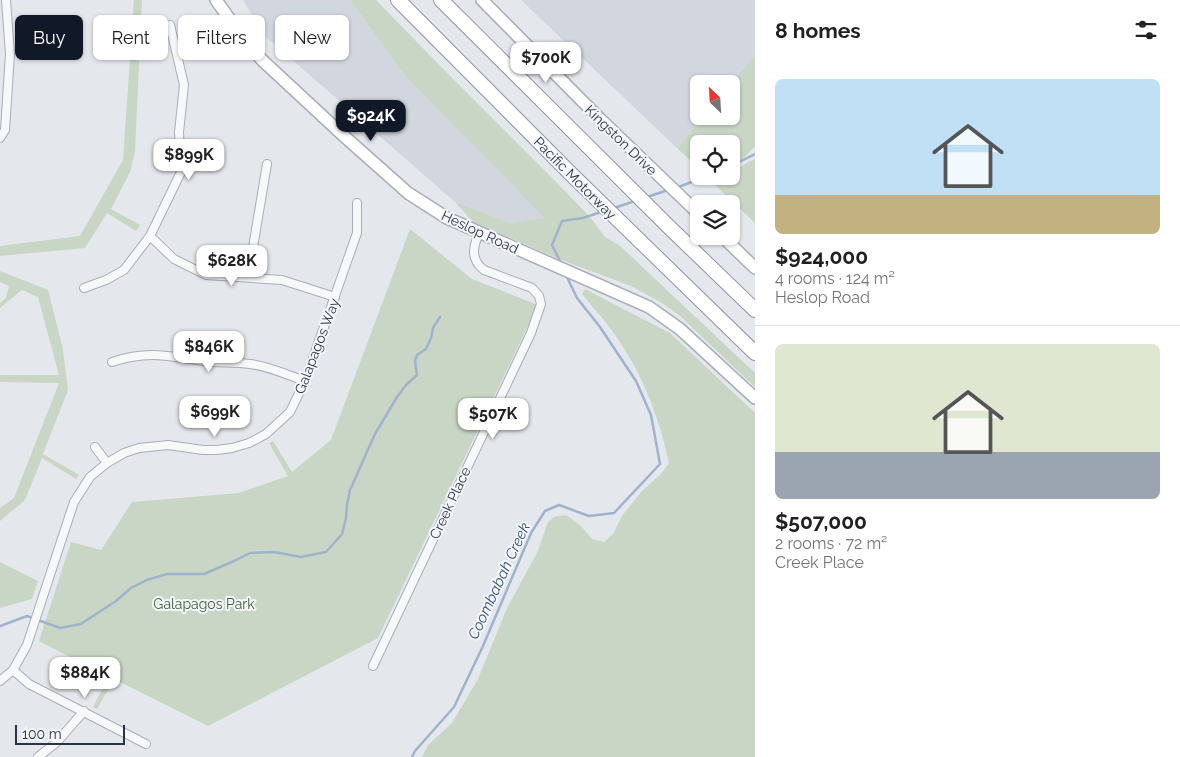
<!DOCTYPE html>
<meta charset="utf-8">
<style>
:root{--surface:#fff;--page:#f6f6f6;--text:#202124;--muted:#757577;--line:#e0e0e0;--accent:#111827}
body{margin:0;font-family:Raleway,sans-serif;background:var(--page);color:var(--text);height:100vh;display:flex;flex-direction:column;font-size:19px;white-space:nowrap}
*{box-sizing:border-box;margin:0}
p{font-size:16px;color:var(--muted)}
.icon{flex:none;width:28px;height:28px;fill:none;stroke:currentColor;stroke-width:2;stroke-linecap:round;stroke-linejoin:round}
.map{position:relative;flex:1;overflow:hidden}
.details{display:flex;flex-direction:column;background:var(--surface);width:425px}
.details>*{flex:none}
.guide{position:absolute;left:15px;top:15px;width:475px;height:45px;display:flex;gap:10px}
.needle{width:32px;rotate:335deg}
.tools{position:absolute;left:690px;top:75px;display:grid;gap:10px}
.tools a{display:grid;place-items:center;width:50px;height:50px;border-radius:8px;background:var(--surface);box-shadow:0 1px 4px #0004;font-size:25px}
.scale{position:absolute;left:15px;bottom:12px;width:110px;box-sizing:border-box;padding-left:5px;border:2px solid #2b3445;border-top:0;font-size:14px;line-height:18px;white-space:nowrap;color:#2b3445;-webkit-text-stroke:4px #f4f6f9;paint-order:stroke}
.price{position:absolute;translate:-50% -42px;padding:0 11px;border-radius:10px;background:#fff;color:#222;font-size:16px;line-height:32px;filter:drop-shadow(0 1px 2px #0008)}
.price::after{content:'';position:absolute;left:50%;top:30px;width:15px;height:11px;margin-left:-8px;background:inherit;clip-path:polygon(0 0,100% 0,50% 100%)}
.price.active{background:var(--accent);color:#fff}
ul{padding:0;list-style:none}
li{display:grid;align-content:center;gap:10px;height:265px;padding:0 20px}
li+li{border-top:1px solid var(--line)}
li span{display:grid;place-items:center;height:155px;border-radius:8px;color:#555}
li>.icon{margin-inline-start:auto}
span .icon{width:90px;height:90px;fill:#fffc;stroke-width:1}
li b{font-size:21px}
h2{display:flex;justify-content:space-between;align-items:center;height:60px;padding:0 20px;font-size:21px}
.chip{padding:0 18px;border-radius:8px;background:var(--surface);box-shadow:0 1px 4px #0004;font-size:18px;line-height:45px}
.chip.active{background:var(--accent);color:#fff}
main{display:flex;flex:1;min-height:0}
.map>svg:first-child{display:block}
</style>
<main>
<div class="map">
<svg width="755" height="757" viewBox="0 0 755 757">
<rect width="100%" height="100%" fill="#e4e7ec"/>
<!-- built -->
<g fill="#d2d6de">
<path d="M243,0H350L406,77L546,218L511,223L455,202L265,36Z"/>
<path d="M521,0H755V55L731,84H699V116H704L677,148Z"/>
</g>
<!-- green -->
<g fill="#c9d6c5">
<path d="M134,0H142L135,152L130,172L111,209L140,225L136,231L107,213L85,248L0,256V246L80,236L123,160Z"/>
<path d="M350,0H376L447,73L557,183L589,216L605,237L619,245L755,373V387L679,315L662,303L631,286L559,259L472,221L455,202L511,223L545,218L406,77Z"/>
<path d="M755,55V146L743,159L731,164V144H699V169L677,148L704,116H731V84Z"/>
<path d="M755,159V223L712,182L724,176H731V172Z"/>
<path d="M410,229L472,279L538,305L378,638L208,726L114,679L97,709L93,707L109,677L39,641L71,542L101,550L132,502L239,493L288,476L269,443L273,441L292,472L331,440Z"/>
<path d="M0,271L48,290L63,350L68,390L43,454L79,475L76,479L42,458L25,500L0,521V508L14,498L59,383L0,382V375H59L38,297L22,290L0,308V303L6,298L9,286L0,282Z"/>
<path d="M585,289L670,333L755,413V757H422L428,745L452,723L478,679L507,608L537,553L548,522L554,517L566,515L581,526L592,539L604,542L613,534L622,516L641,492L661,474L669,463C658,412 639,365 607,324C599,314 590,304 582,294Z"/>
<path d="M0,562L38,581L32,599L0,608Z"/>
</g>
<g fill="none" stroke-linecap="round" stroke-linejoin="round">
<!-- stream -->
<g stroke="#9fb4cc" stroke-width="2.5">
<path d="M731,166L755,154"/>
<path d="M676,188L707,176"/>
<path d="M647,197L668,190"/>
<path d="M614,208L635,201"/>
<path d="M561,263L552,245L562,221L583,218L604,211"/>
<path d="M0,626L27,616L60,628L81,624L116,601L131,588L147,580L167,574H204L234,561L250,553L274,552L301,557L326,552L342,534L346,518L347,505L350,490L375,434L397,397L406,385L417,375L415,361L417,355L426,349L431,338L433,328L440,317"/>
<path d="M412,757L415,751L454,707L483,646L531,533L545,511L559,505L589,516L614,513L660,464L651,415L636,381L600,327L577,298L566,275"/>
</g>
<defs>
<g id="street">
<path d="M0,138L5,130L10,54L6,0"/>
<path d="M150,236L174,259L206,275L282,280L335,297"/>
<path d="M248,277L267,164"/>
<path d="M84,288L106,280L124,270L150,236L181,172L179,132L184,85L170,25"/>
<path d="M112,362C148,350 168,356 203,361C219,363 234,362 250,364C269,366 287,375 305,381"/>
<path d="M95,447L107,463"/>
<path d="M373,666L531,333L541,304L539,296L532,288L484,270C470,259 473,247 479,233"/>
<path d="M13,670L29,684L146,744"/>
<path d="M0,681L13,670L27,645L74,502L90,477L107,463L124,453L139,448L168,445L203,450H217L232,448L249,443L266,434L290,412L305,381L357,233V203"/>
<path d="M38,757L57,742L84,711"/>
</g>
<g id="secondary">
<path d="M216,0L243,38L262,60L345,137L408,193L447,218L649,307L680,329L755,398"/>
<path d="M482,0L599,118L699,214"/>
<path d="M722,236L755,268"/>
</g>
<g id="highway">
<path d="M398,0L571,174L755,353"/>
<path d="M441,0L670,228L755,310"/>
</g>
</defs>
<!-- street casing -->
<use href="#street" stroke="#a9aeb7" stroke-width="10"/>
<!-- secondary casing -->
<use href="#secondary" stroke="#a9aeb7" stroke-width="14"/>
<!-- highway casing -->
<use href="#highway" stroke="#8b94a3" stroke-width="16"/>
<!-- street -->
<use href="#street" stroke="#f7f8fa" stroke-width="8"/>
<!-- secondary -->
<use href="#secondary" stroke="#fff" stroke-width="11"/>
<!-- highway -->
<use href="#highway" stroke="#fff" stroke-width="14"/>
</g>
<g text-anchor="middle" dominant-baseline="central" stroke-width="4" stroke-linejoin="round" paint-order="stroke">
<!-- street labels -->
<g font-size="14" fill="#2b3445" stroke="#f4f6f9">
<text transform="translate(621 140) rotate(44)">Kingston Drive</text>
<text transform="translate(575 178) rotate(45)">Pacific Motorway</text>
<text transform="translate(480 232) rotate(25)">Heslop Road</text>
<text transform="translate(317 346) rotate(-69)">Galapagos Way</text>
<text transform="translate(450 503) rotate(-65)">Creek Place</text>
</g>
<!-- park labels -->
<g font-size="14" fill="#3f6138" stroke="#f4f6f9">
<text x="204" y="604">Galapagos Park</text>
</g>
<!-- water labels -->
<g font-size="15" font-style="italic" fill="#34527a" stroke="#f4f6f9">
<text transform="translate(499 581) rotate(-65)">Coombabah Creek</text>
</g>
</g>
</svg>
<div class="tools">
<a><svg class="needle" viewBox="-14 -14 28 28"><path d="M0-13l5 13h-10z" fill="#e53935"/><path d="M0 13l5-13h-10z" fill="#757577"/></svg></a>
<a><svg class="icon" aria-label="locate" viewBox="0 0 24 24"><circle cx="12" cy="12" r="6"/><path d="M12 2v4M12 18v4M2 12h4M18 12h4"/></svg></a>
<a><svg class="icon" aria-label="layers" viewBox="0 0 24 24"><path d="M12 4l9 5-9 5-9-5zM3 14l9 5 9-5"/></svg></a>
</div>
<div class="scale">100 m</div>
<b class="price" style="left:546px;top:84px">$700K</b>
<b class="price active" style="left:371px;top:142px">$924K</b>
<b class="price" style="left:189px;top:181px">$899K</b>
<b class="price" style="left:232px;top:287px">$628K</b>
<b class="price" style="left:209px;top:373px">$846K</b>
<b class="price" style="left:215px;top:438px">$699K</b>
<b class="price" style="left:493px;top:440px">$507K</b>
<b class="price" style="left:85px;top:699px">$884K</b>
<div class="guide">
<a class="chip active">Buy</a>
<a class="chip">Rent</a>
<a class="chip">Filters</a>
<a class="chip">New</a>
</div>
</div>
<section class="details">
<h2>8 homes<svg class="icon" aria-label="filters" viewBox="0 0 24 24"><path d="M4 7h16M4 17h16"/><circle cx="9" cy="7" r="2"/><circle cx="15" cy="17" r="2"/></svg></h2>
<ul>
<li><span style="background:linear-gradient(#bfe0f5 75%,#c2b280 0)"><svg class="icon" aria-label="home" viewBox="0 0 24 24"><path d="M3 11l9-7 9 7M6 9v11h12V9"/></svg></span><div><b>$924,000</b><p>4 rooms · 124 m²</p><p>Heslop Road</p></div></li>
<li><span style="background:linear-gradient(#dfe7d0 70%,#9aa5b1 0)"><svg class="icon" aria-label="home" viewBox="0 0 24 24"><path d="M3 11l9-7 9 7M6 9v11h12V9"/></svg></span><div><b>$507,000</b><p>2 rooms · 72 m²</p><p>Creek Place</p></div></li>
</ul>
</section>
</main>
